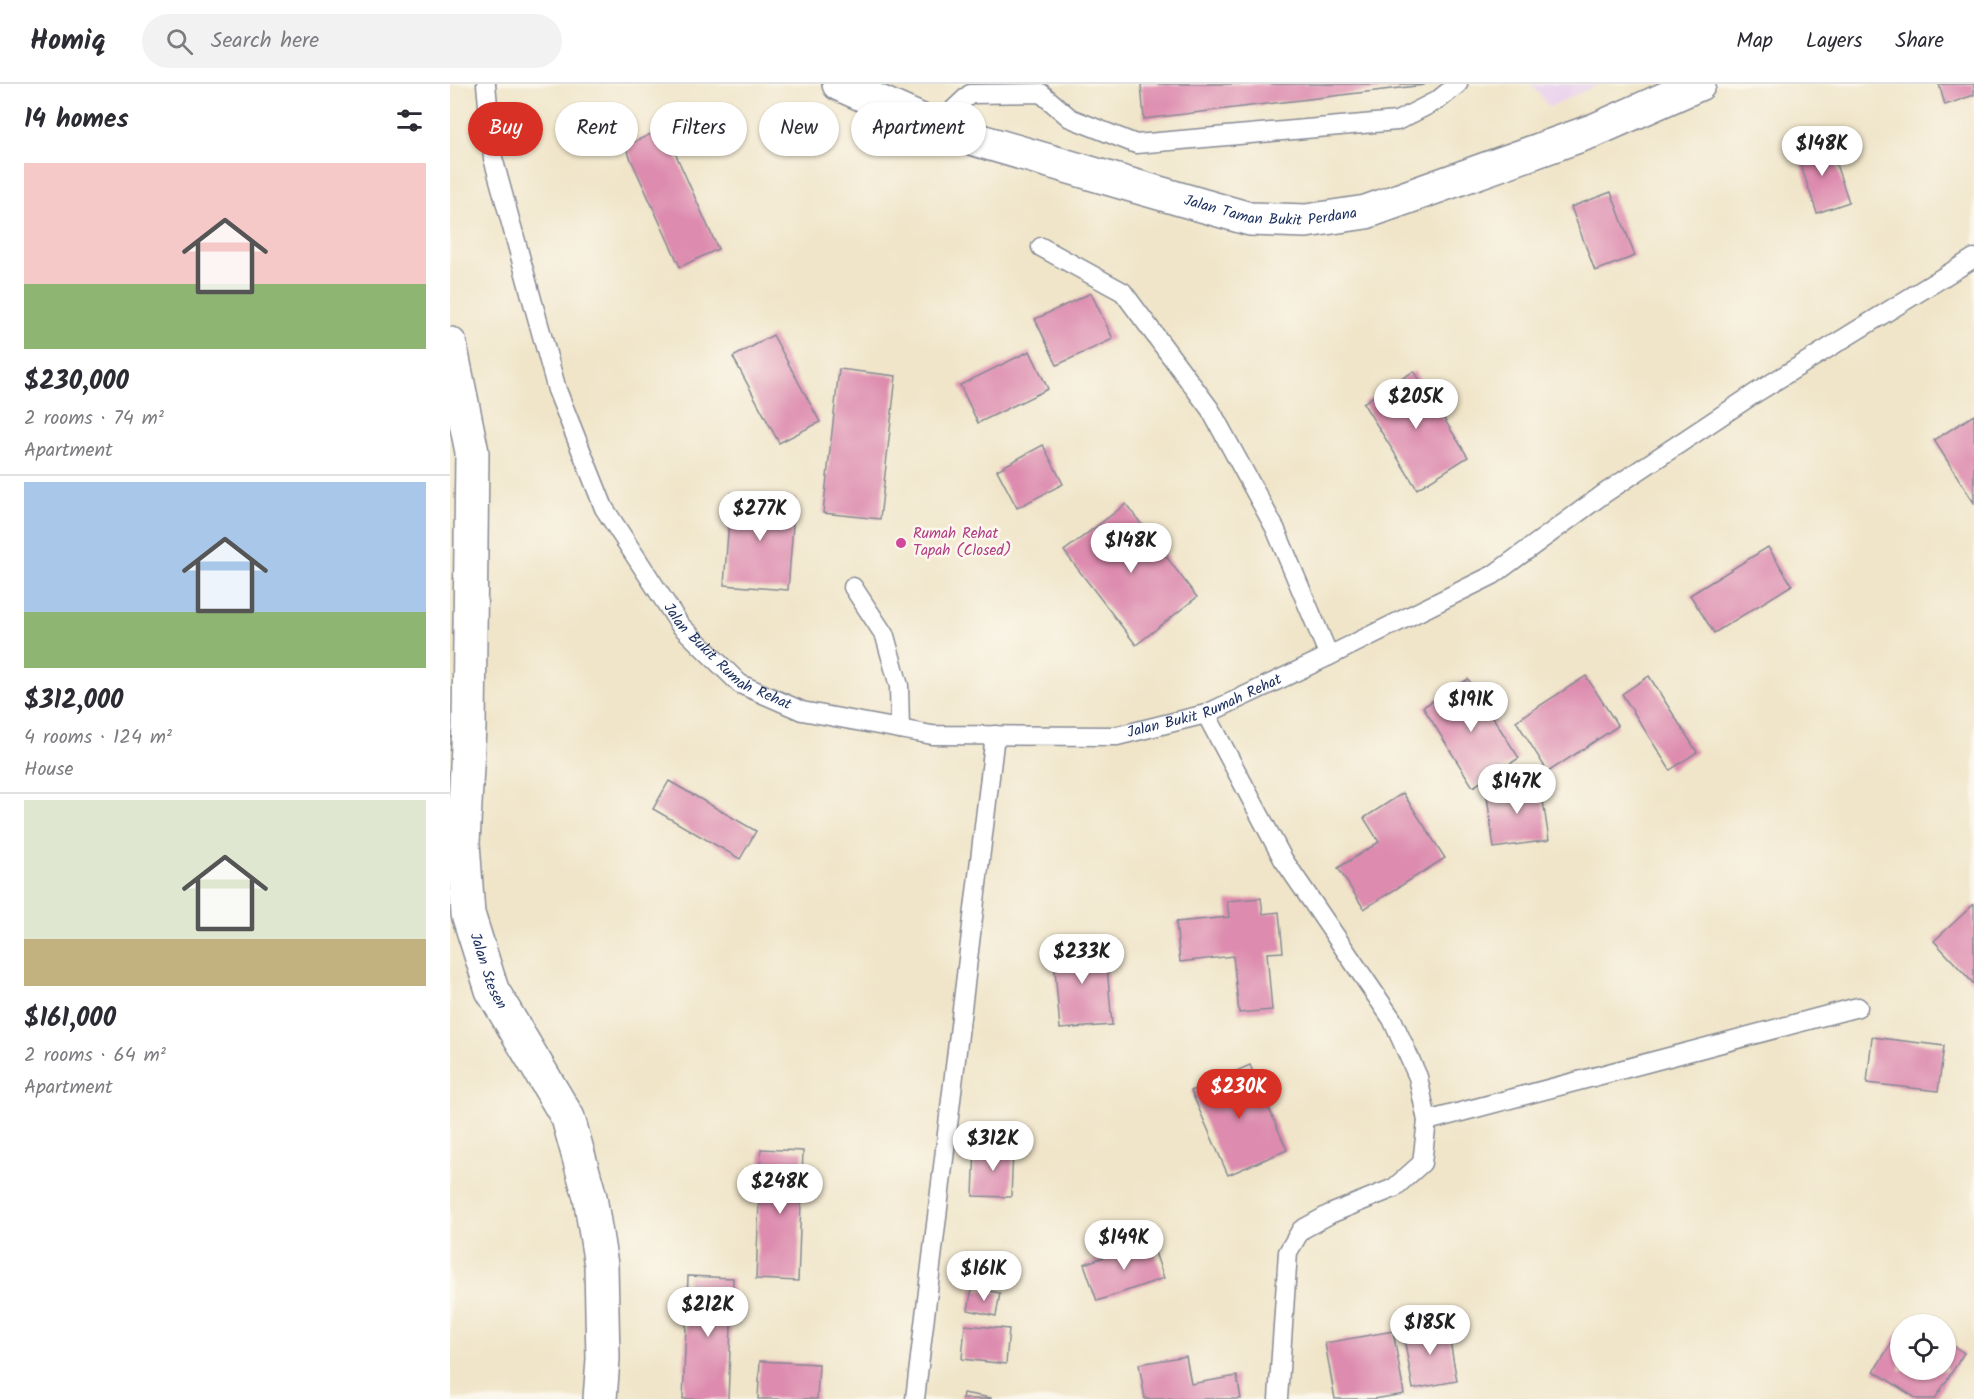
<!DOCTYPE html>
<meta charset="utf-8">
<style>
:root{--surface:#fff;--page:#f2f2f3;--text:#2b2b33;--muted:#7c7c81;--line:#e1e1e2;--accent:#d93025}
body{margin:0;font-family:Kalam,sans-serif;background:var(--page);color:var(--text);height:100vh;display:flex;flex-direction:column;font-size:22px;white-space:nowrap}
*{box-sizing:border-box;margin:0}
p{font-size:20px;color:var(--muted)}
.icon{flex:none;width:33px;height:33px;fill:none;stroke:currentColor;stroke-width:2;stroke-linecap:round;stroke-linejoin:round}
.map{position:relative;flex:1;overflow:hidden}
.panel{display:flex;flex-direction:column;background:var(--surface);width:450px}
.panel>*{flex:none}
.top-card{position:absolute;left:18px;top:18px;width:570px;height:54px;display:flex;gap:12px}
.tools{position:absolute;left:1440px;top:1230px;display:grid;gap:12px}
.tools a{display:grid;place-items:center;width:66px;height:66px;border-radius:50%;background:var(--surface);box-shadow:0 2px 4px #0004;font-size:30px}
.price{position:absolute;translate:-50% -51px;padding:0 14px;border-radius:21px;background:#fff;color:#222;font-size:20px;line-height:39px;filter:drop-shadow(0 2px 3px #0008)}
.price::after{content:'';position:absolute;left:50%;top:36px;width:18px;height:14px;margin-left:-9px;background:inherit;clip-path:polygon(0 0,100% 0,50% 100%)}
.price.selected{background:var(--accent);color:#fff}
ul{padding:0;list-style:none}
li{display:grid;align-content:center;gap:12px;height:318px;padding:0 24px}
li+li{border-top:2px solid var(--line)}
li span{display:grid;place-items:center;height:186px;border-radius:0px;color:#555}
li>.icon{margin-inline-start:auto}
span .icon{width:108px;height:108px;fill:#fffc;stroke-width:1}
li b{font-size:26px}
h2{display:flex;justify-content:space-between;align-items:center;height:72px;padding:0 24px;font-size:26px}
.chip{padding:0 21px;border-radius:27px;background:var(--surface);box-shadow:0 2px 4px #0004;font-size:21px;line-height:54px}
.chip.selected{background:var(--accent);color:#fff}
header{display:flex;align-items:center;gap:36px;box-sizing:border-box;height:84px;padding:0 30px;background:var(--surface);border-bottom:2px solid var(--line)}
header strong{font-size:28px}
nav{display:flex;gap:33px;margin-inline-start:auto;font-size:21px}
.search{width:420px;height:54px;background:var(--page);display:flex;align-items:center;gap:15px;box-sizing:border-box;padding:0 21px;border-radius:33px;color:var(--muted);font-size:22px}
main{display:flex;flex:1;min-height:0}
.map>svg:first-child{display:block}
</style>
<header>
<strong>Homiq</strong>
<div class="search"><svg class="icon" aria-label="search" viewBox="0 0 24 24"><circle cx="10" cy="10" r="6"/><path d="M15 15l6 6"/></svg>Search here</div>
<nav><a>Map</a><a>Layers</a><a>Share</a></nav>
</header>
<main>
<section class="panel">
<h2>14 homes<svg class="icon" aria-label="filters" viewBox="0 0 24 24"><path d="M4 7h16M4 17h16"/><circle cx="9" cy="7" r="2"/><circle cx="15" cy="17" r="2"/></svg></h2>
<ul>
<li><span style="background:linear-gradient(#f6c9c9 65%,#8fb573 0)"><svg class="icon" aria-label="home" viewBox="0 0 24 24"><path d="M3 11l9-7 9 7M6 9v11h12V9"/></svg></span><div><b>$230,000</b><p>2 rooms · 74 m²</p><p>Apartment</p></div></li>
<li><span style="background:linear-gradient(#a9c7e8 70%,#8fb573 0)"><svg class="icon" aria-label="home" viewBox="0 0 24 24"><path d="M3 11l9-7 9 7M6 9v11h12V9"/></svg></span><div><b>$312,000</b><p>4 rooms · 124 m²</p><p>House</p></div></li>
<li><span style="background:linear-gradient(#dfe7d0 75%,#c2b280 0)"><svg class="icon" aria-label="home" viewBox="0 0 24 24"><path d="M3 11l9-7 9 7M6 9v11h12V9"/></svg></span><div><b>$161,000</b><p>2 rooms · 64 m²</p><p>Apartment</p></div></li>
</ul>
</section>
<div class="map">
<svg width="1524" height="1315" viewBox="0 0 1524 1315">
<rect width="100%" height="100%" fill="#fbf7ec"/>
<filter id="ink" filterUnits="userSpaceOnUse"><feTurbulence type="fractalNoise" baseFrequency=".0167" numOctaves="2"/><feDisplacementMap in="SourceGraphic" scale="12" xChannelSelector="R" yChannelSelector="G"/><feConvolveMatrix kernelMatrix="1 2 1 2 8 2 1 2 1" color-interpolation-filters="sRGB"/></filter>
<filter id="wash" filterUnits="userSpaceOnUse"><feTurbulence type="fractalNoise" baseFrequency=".008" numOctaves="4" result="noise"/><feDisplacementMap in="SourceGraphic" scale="24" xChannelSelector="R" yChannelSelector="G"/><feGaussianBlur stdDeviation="1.35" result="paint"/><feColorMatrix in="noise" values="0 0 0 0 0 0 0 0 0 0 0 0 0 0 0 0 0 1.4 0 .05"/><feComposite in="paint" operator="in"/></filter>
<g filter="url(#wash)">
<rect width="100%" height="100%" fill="#f0e5c9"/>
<!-- built -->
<path fill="#e9d2ed" d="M1082,0H1149L1099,23Z"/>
<g id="blocks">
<!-- building -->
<g fill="#dd8bae">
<path d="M691,0H974V1L694,35Z"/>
<path d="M1489,0H1524V11L1495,21Z"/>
<path d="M214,44L268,165L230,183L175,62Z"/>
<path d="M1378,57L1399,118L1367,129L1346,67Z"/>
<path d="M1161,108L1185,172L1145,187L1121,123Z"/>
<path d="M641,209L663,255L607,281L585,235Z"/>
<path d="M323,251L370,338L329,359L283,273Z"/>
<path d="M580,267L598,305L528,339L510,301Z"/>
<path d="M389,285L446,292L430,435L373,429Z"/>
<path d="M964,287L1018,373L967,405L913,319Z"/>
<path d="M1524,331V419L1484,356Z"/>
<path d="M593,361L613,400L567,424L547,386Z"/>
<path d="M281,409L345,414L338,506L274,501Z"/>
<path d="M676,420L747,513L686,561L614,467Z"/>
<path d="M1318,463L1342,501L1264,549L1240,511Z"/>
<path d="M1136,592L1168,642L1098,688L1066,637Z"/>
<path d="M1199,592L1247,668L1220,686L1172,610Z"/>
<path d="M1018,595L1069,674L1023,703L973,623Z"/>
<path d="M219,697L306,747L290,775L203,725Z"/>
<path d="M1090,697L1099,756L1044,764L1036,705Z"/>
<path d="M953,709L995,774L914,825L888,784L929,758L914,734Z"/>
<path d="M811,814L813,830L829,828L833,868L817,869L822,926L789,929L783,872L730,878L726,838L779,833L777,817Z"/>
<path d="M1524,820V900L1484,857Z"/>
<path d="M655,858L662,941L610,945L603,862Z"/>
<path d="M1422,953L1494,962L1488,1007L1417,999Z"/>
<path d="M800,981L837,1066L778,1091L741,1007Z"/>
<path d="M525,1063L563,1065L561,1113L523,1112Z"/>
<path d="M311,1065L353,1067L348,1197L306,1195Z"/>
<path d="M701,1157L714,1194L647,1217L634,1180Z"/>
<path d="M238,1192L283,1194L278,1315H233Z"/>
<path d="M522,1204L550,1209L546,1232L518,1226Z"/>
<path d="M997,1240L1007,1297L963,1305L953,1248Z"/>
<path d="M515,1241L559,1245L556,1280L512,1275Z"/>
<path d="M1450,1245V1286H1496V1257L1514,1269L1485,1315H1467L1424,1287Z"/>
<path d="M943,1247L954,1310L924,1315H885L875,1259Z"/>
<path d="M736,1272L741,1300L787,1292L791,1315H695L689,1280Z"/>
<path d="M310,1277L369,1280L367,1315H308Z"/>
<path d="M513,1309L541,1314V1315H512Z"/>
</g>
</g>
</g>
<g filter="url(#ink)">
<use href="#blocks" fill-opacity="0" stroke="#868a94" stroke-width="1.5"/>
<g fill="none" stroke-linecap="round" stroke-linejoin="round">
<defs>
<g id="service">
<path id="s1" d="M36,0L43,74L107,306L154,424L230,541L290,600L352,627L482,651L667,652L756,630L879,572L1043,491L1155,409L1304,310L1524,174"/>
<path d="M490,45L504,25L520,10L591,9L620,34L686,60L947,37L988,16L1008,0"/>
<path d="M591,163L673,208L760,325L825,444L879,572"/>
<path d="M403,503L435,552L449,602L450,645"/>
<path d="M756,630L833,775L942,935L968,993L977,1037L972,1079L944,1104L880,1130L851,1146L838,1168L828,1315"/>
<path d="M977,1037L1408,923"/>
<path d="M465,1315L545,651"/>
</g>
<g id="minor">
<path id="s2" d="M389,0L490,45L681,101L800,135L856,137L916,128L1145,46L1249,0"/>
</g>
<g id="secondary">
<path id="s3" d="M0,260L22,368L19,643L13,759L18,830L42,906L118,1034L140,1113L151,1181L153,1275L150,1315"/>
</g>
</defs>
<!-- service casing -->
<use href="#service" stroke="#868a94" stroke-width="21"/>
<!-- minor casing -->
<use href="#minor" stroke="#868a94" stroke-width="36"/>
<!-- secondary casing -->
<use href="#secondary" stroke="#868a94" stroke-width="36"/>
<!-- service -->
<use href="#service" stroke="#fff" stroke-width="18"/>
<!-- minor -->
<use href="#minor" stroke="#fff" stroke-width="33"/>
<!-- secondary -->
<use href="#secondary" stroke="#fff" stroke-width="33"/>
</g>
</g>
<!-- markers -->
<circle fill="#d1479c" stroke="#fbf7ec" stroke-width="2" cx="451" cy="459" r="6"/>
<g text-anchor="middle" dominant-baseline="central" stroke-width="5" stroke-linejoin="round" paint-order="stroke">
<!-- street labels -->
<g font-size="15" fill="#1b2f5e" stroke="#fbf7ec">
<text stroke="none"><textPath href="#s2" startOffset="453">Jalan Taman Bukit Perdana</textPath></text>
<text stroke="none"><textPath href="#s1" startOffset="639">Jalan Bukit Rumah Rehat</textPath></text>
<text stroke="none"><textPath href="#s1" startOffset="1143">Jalan Bukit Rumah Rehat</textPath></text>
<text stroke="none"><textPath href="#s3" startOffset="633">Jalan Stesen</textPath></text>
</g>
<!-- hotel labels -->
<g font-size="15" fill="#b23c85" stroke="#fbf7ec" text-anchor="start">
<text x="463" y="450">Rumah Rehat<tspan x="463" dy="17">Tapah (Closed)</tspan></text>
</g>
</g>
</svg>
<div class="tools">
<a><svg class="icon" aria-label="locate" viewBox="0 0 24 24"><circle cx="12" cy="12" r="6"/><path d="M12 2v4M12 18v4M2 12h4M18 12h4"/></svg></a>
</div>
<b class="price" style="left:1372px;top:93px">$148K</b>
<b class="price" style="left:966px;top:346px">$205K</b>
<b class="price" style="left:310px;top:458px">$277K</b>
<b class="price" style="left:681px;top:490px">$148K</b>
<b class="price" style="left:1021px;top:649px">$191K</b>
<b class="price" style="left:1067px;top:731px">$147K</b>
<b class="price" style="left:632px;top:901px">$233K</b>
<b class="price selected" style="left:789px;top:1036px">$230K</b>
<b class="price" style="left:543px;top:1088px">$312K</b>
<b class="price" style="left:330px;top:1131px">$248K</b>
<b class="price" style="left:674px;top:1187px">$149K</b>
<b class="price" style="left:534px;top:1218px">$161K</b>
<b class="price" style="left:258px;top:1254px">$212K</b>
<b class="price" style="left:980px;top:1272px">$185K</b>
<div class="top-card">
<a class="chip selected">Buy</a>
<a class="chip">Rent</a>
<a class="chip">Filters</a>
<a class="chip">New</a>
<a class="chip">Apartment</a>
</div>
</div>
</main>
